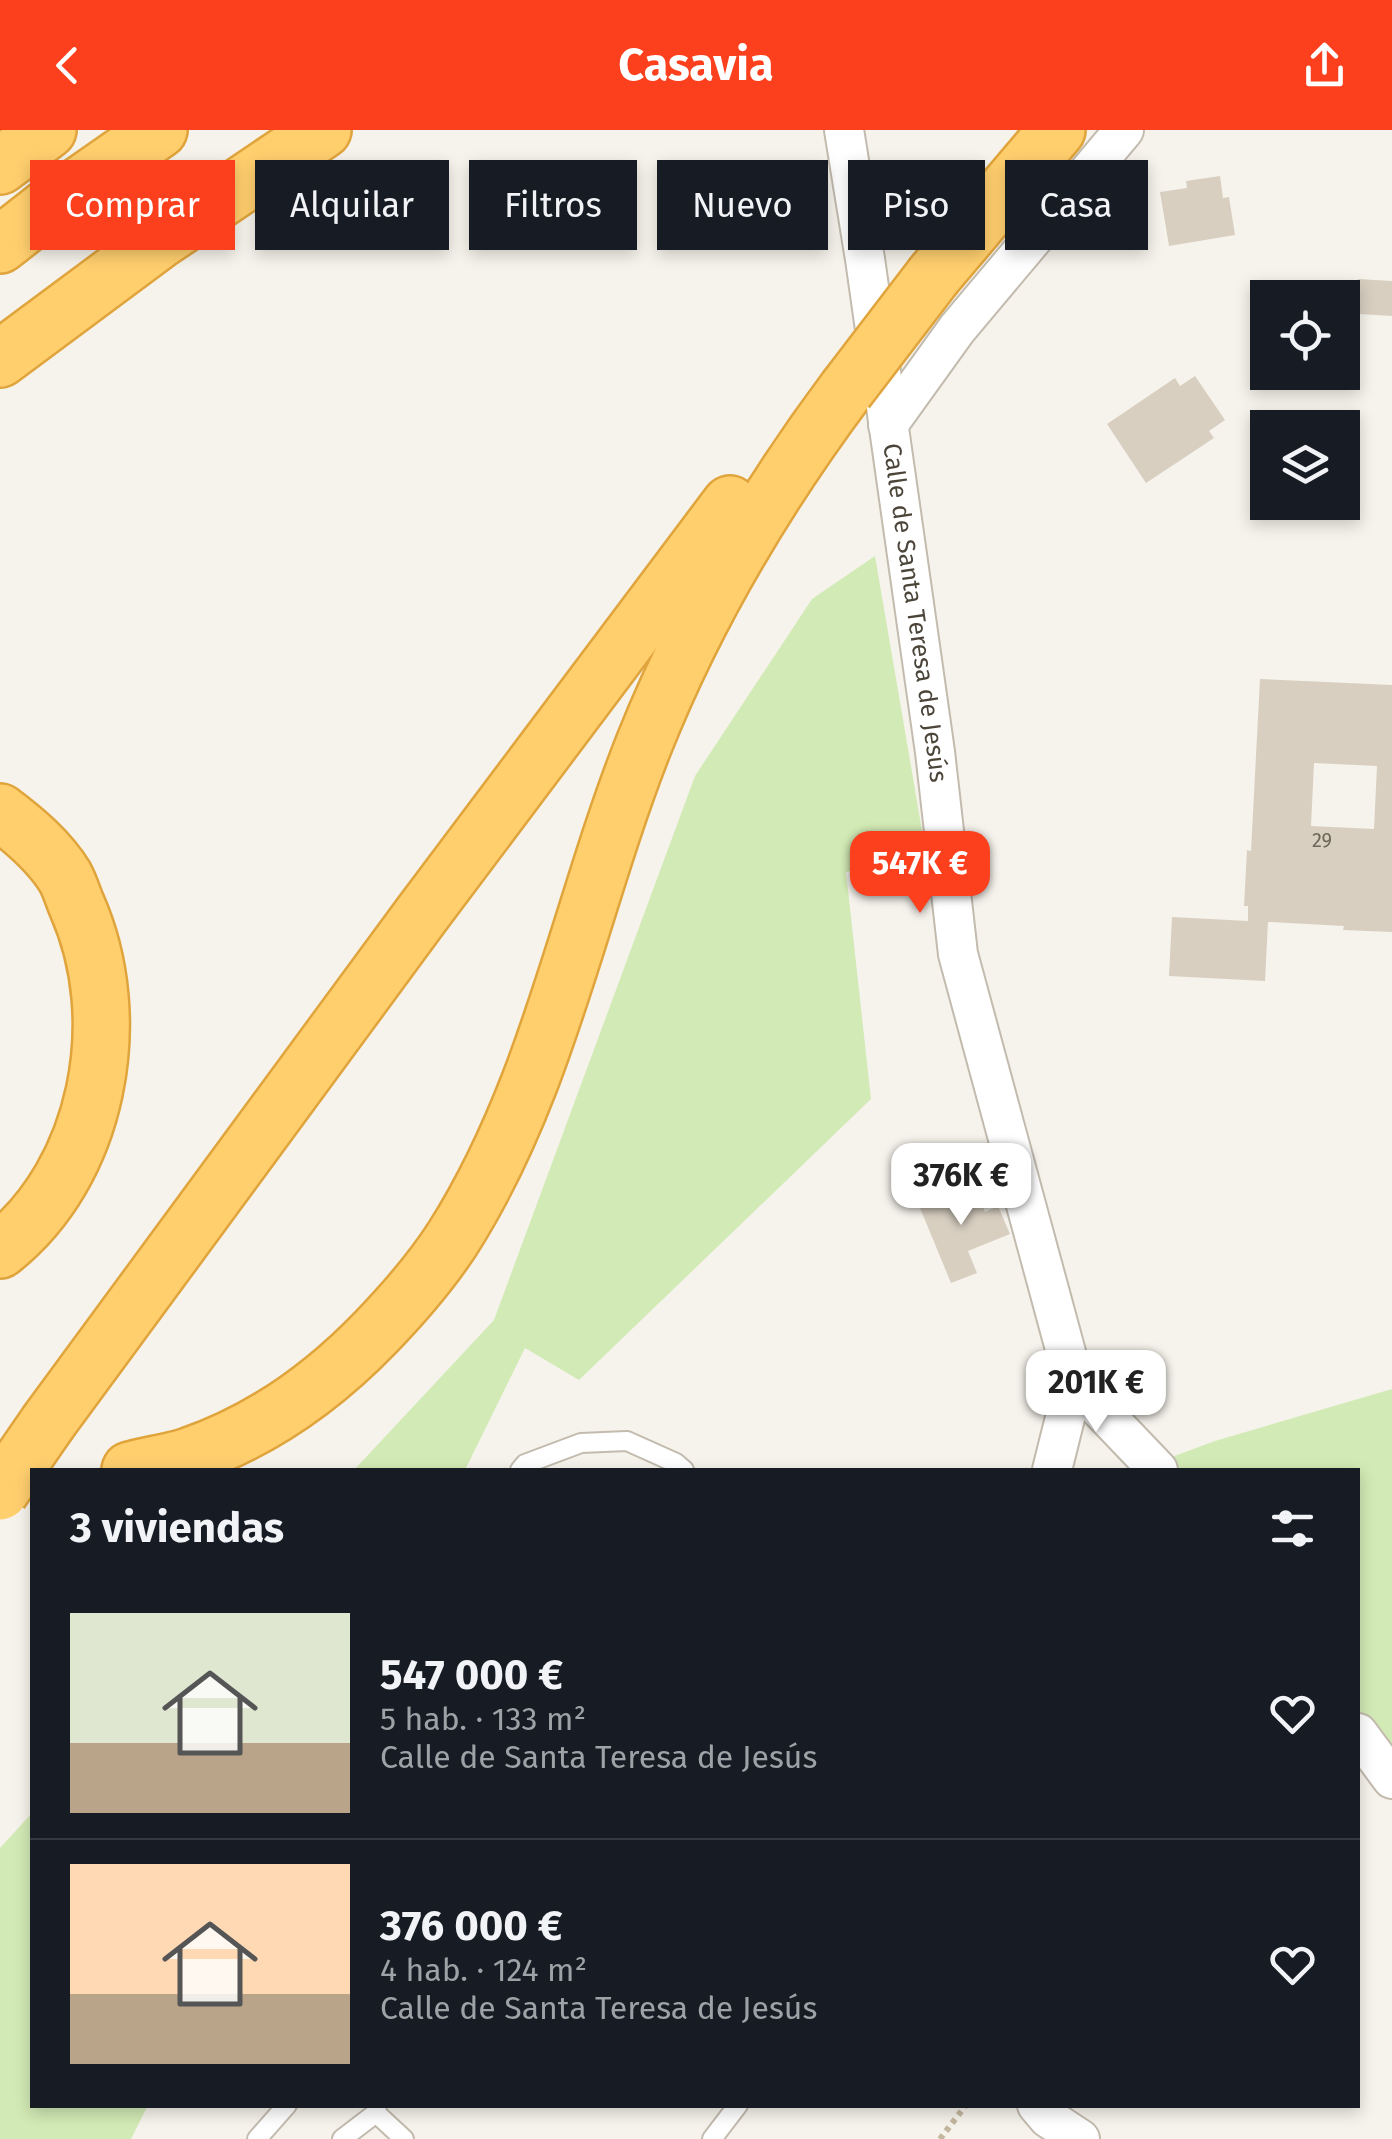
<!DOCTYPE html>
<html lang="es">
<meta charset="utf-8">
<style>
:root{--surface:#171b24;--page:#20242c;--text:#f1f3f6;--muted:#9ea1a6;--line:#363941;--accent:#fc3f1d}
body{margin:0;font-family:"Fira Sans",sans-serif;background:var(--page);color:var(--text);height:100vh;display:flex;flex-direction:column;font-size:38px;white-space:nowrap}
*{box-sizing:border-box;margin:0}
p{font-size:32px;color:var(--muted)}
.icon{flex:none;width:55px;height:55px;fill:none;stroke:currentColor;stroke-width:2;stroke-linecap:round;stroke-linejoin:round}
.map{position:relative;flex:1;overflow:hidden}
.panel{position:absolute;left:30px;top:1338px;width:1330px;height:640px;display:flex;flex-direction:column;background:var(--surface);border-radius:0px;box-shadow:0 5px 15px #0003}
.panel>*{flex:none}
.guide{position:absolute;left:30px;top:30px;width:1332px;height:90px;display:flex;gap:20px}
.fabs{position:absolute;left:1250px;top:150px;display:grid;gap:20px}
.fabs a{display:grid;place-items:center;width:110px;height:110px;border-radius:0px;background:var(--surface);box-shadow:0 5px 15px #0003;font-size:50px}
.price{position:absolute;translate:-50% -85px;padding:0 22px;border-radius:20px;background:#fff;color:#222;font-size:32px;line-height:65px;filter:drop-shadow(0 2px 5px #0008)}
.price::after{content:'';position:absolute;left:50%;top:60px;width:30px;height:22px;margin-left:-15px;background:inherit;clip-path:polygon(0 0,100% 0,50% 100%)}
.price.active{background:var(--accent);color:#fff}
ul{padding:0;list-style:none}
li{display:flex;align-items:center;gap:30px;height:250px;padding:0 40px}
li+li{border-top:2px solid var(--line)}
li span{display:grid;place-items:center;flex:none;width:280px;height:200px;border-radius:0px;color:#555}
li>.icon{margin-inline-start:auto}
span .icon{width:120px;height:120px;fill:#fffc;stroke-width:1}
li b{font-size:42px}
h2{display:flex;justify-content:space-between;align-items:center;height:120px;padding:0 40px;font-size:42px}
.pill{padding:0 35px;border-radius:0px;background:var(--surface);box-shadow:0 5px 15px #0003;font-size:35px;line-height:90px}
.pill.active{background:var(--accent);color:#fff}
header{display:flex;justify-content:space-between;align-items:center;height:130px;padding:0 40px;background:var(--accent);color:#fff;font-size:45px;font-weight:700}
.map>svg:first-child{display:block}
</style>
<header><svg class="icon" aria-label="back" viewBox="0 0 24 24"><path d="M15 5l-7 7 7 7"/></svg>Casavia<svg class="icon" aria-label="share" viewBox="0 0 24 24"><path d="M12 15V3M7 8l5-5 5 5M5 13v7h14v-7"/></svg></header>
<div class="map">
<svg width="1392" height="2009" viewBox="0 0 1392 2009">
<rect width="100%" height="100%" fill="#f6f3ec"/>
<!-- green -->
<g fill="#d2eab5">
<path d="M875,426L926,724L846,742L871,969L579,1250L525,1218L465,1340H354L494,1190L695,646L812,469Z"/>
<path d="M1392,1259V1630L1358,1580V1340H1179L1169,1328L1215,1311Z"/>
<path d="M32,1683V1975H148L131,2009H0V1718Z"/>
</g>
<!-- building -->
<g fill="#d8cfc1" fill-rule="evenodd">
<path d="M1220,46L1223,68L1229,67L1235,105L1169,116L1160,62L1187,58L1186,51Z"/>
<path d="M1358,149L1392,151V186L1342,183V168H1335L1336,156L1357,157Z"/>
<path d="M1195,246L1225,290L1209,301L1214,308L1146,353L1107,294L1175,248L1180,256Z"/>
<path d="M1260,549L1392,555V802L1343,800L1344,796L1268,792L1265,851L1169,846L1172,787L1248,791V776H1244L1247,720L1251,721ZM1314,633L1377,636L1374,699L1311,696Z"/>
<path d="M973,1051L985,1082L998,1076L1010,1104L968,1121L977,1143L951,1153L918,1073Z"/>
</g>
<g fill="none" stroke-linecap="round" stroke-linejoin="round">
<defs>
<g id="lane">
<path d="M520,1340L525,1334L581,1313L627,1311L676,1333L684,1340"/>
<path d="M376,1983L404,2009"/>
<path d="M257,2009L287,1975"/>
<path d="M342,2009L376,1983L377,1975"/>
<path d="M712,2009L738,1975"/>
</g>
<g id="street">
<path id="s1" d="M844,0L865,129L935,622L958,824L1074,1252L1052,1340"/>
<path d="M888,295L957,199L1124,0"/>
<path d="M1074,1252L1158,1340"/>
<path d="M1358,1603L1392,1649"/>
<path d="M1037,1975L1048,1988L1080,2009"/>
</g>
<g id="highway">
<path d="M0,36L48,0"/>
<path d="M0,115L47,78L159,0"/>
<path d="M934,145L1057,0"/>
<path d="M0,229L160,110L323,0"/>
<path d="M0,682C24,700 49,721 65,747C70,756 73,767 77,776C127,889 99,1042 0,1120"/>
<path d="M49,1291L422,784L730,374"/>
<path d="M130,1340C149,1335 170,1332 189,1326C262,1301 324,1256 376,1202C404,1173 431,1142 453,1108C549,957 579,778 644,614C695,486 764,370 846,260"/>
</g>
</defs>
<!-- lane casing -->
<use href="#lane" stroke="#c2bbae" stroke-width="22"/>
<!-- street casing -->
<use href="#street" stroke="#c2bbae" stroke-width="42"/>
<!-- highway casing -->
<use href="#highway" stroke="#e0a43c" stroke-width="60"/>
<!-- path -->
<path stroke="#c4b79f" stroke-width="6" stroke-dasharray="5 5" stroke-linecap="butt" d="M940,2009L966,1975"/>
<!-- lane -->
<use href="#lane" stroke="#fff" stroke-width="18"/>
<!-- street -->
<use href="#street" stroke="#fff" stroke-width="38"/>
<!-- highway -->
<use href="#highway" stroke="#ffcf6e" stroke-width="55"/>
<defs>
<g id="highway-bridge">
<path d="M846,260L934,145"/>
<path d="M0,1362L49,1291"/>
</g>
</defs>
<!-- highway-bridge casing -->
<use href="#highway-bridge" stroke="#e0a43c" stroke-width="60" stroke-linecap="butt"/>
<!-- highway-bridge -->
<use href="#highway-bridge" stroke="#ffcf6e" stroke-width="55"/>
</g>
<g text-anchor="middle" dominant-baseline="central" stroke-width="10" stroke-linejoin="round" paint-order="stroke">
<!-- number labels -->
<g font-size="20" fill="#6e675b">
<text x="1322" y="710">29</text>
</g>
<!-- street labels -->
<g font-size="25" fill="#4b4439" stroke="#fff">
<text stroke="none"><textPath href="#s1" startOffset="488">Calle de Santa Teresa de Jesús</textPath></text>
</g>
</g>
</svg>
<div class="fabs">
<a><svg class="icon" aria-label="locate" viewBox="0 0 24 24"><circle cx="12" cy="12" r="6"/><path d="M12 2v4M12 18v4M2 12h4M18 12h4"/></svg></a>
<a><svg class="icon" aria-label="layers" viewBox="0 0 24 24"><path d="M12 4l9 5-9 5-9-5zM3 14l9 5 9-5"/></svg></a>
</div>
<b class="price active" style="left:920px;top:786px">547K €</b>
<b class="price" style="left:961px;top:1098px">376K €</b>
<b class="price" style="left:1096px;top:1305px">201K €</b>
<div class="guide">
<a class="pill active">Comprar</a>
<a class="pill">Alquilar</a>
<a class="pill">Filtros</a>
<a class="pill">Nuevo</a>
<a class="pill">Piso</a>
<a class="pill">Casa</a>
</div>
<section class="panel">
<h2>3 viviendas<svg class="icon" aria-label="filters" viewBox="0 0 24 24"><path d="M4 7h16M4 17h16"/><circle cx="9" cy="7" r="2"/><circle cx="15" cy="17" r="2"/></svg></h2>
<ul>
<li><span style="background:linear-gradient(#dfe7d0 65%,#b9a48a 0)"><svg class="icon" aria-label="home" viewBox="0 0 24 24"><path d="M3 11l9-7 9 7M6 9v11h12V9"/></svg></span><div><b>547 000 €</b><p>5 hab. · 133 m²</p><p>Calle de Santa Teresa de Jesús</p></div><svg class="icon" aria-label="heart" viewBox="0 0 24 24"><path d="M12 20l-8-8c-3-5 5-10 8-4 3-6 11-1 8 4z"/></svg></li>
<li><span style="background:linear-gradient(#ffd9b3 65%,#b9a48a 0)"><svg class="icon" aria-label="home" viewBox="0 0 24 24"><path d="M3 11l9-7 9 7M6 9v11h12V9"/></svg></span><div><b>376 000 €</b><p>4 hab. · 124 m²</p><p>Calle de Santa Teresa de Jesús</p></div><svg class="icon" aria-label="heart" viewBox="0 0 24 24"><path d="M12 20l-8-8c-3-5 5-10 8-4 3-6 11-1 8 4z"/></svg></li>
</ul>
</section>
</div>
